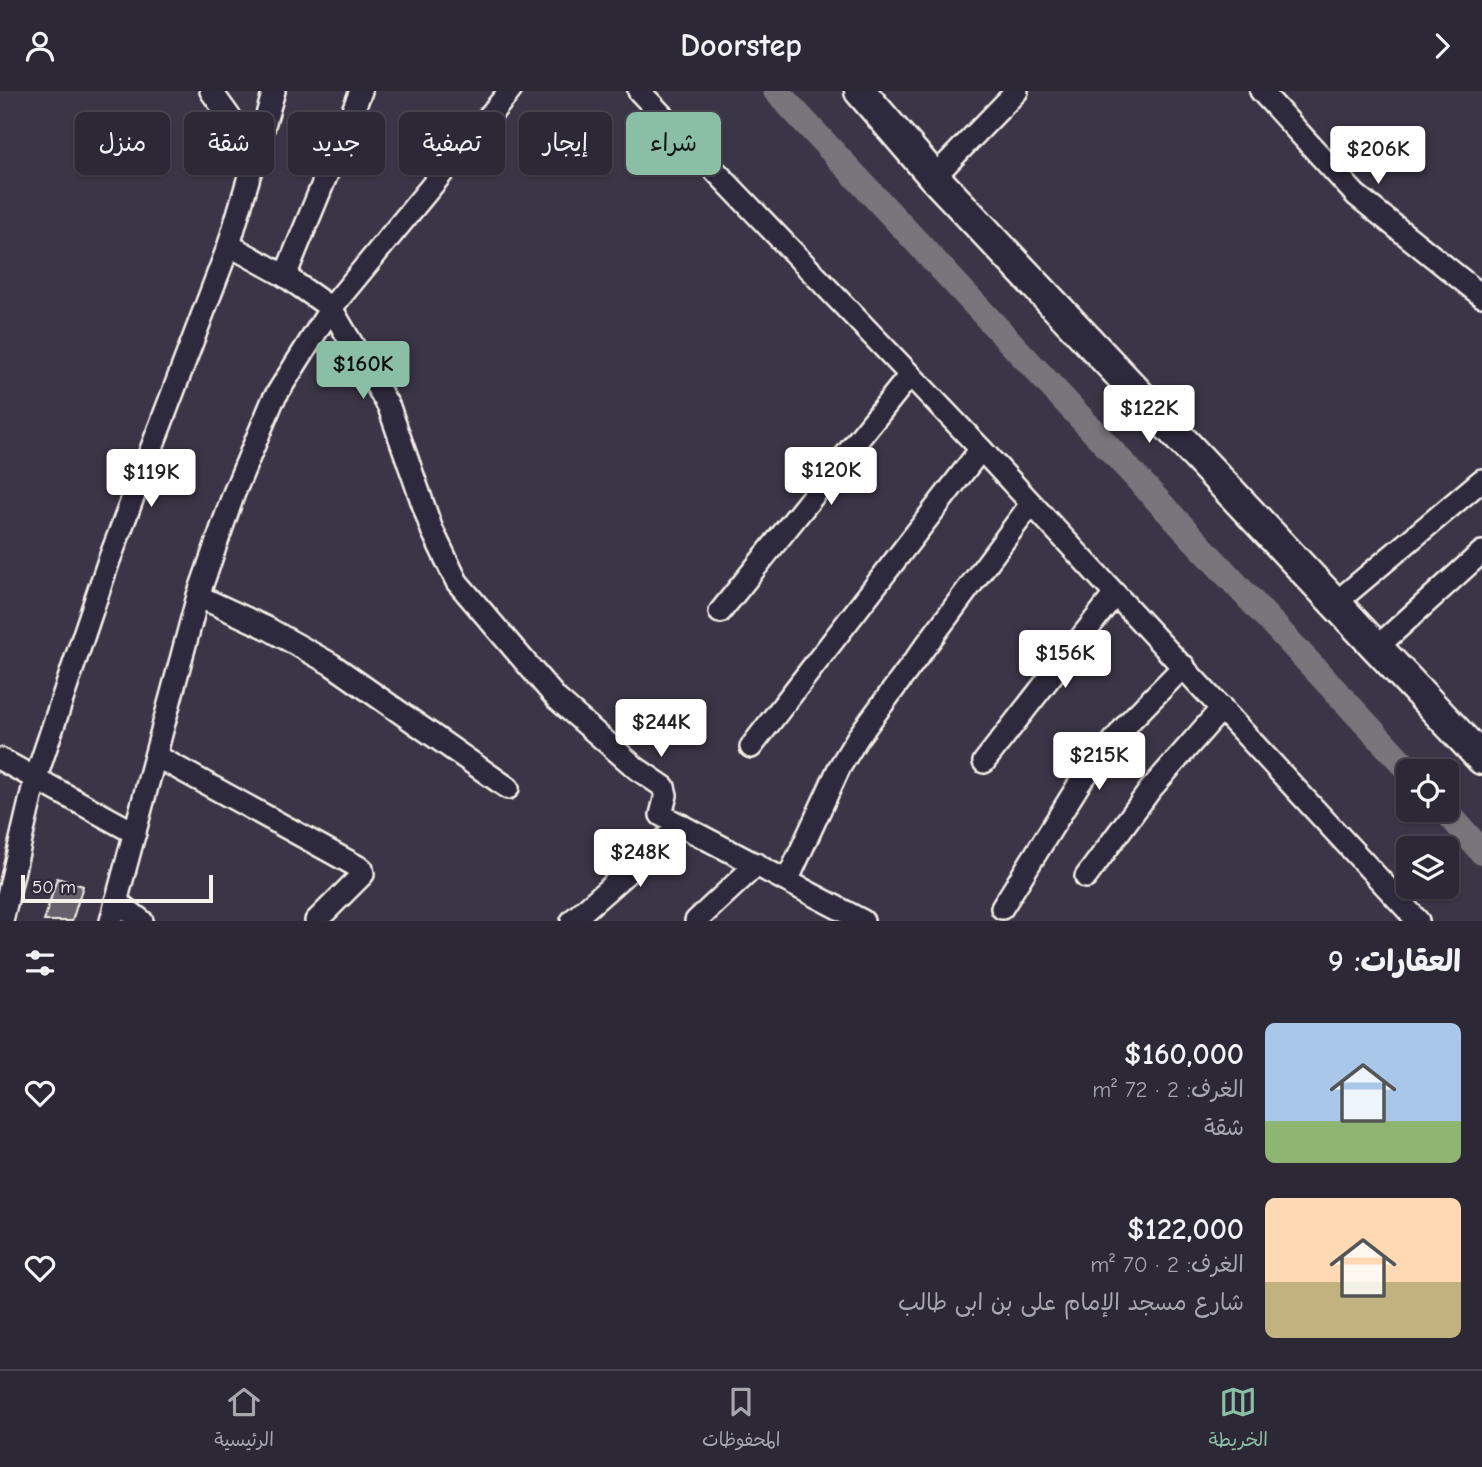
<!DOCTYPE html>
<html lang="ar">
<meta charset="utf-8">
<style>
:root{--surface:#2c2835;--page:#34303d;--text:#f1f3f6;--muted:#a6a6ad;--line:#484450;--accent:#8abfa5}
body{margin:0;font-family:"Comic Neue","Playpen Sans Arabic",sans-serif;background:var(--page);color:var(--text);direction:rtl;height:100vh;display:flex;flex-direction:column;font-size:26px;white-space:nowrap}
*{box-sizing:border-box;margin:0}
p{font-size:23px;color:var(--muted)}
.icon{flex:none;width:38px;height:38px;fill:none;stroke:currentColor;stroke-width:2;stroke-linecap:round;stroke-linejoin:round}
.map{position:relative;height:830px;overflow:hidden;direction:ltr}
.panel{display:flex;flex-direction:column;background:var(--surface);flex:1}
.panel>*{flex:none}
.hud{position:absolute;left:21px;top:21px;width:700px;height:63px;direction:rtl;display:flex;gap:14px}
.tools{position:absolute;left:1396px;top:668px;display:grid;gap:14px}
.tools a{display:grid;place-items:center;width:63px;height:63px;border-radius:10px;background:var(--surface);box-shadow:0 2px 5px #0004,0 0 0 2px var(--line);font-size:35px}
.scale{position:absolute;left:21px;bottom:18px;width:192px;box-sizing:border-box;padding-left:7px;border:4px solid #f4f1e8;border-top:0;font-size:19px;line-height:24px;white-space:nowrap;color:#f4f1e8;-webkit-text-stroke:5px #2f2a3d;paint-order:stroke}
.price{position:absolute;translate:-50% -60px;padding:0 16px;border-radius:7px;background:#fff;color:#222;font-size:23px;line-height:46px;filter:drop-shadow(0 2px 4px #0008)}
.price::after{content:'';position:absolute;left:50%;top:42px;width:21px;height:16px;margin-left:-10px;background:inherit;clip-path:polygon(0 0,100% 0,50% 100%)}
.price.on{background:var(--accent);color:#111}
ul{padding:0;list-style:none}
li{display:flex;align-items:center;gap:21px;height:175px;padding:0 21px}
li span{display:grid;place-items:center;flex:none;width:196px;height:140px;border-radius:10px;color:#555}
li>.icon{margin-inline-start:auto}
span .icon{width:84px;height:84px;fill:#fffc;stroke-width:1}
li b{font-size:30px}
h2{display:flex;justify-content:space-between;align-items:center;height:84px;padding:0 21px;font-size:30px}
.tag{padding:0 24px;border-radius:10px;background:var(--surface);box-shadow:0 2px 5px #0004,0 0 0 2px var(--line);font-size:24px;line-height:63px}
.tag.on{background:var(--accent);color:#111}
header{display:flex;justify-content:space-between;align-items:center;height:91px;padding:0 21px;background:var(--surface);font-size:32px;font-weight:800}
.menu{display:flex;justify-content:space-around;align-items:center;height:98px;border-top:2px solid var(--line);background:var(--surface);font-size:19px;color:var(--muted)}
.menu a{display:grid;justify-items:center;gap:4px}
.menu .on{color:var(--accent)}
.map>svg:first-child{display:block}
</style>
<header><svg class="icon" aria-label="forward" viewBox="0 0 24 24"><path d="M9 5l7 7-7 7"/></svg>Doorstep<svg class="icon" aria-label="person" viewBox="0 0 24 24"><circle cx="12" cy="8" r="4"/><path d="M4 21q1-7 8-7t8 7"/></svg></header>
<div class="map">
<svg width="1482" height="830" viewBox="0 0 1482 830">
<rect width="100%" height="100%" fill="#3b3647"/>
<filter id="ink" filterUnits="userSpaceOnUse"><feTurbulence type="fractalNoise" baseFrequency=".0143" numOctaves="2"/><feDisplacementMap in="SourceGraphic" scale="14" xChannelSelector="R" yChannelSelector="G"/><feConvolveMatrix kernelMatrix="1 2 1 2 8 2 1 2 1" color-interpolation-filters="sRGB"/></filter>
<g filter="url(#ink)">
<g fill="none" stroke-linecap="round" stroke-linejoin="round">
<!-- canal -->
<g stroke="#78747b" stroke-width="26">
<path d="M776,0L1411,681"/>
<path d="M1445,719L1482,761"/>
</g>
</g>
<!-- building -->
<path fill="#65616c" stroke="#f4f1e8" stroke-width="2" d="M57,787L83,795L72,830H44Z"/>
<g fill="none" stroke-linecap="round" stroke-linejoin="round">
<defs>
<g id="street">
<path d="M211,0L257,64"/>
<path d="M639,0L981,358L1418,830"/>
<path d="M1261,0L1356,104L1482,205"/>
<path d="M934,86L1017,0"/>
<path d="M229,154L285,185L331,217L389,316L432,439L457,491L557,608L636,677L664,696L666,704L661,724L863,830"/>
<path d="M285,185L361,0"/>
<path d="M198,505L267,537L331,573L508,697"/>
<path d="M1333,514L1482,389"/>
<path d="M720,521L910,284"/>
<path d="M1375,558L1482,461"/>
<path d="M751,656L981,358"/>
<path d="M156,665L362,778L363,783L316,830"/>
<path d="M0,668L135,742"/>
<path d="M984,671L1115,503"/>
<path d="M1086,786L1150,699L1222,617"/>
<path d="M787,790L839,677L858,646L1031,413"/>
<path d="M116,810L142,830"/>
<path d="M1002,817L1081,690L1130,630L1184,575"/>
<path d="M2,830L35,689L108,472L229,154L274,0"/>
<path d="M111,830L198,505L234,402L273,309L331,217L510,0"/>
<path d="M572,830L681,734"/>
<path d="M696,830L757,773"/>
</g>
<path id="secondary" d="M860,0L934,86L1482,668"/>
</defs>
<!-- street casing -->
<use href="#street" stroke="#f4f1e8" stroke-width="26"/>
<!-- secondary casing -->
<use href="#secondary" stroke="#f4f1e8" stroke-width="35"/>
<!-- street -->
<use href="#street" stroke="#2f2a3d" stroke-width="21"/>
<!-- secondary -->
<use href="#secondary" stroke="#2f2a3d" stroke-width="30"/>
</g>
</g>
</svg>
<div class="tools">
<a><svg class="icon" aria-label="locate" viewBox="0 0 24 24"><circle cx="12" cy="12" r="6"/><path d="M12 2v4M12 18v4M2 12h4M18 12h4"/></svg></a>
<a><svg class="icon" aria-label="layers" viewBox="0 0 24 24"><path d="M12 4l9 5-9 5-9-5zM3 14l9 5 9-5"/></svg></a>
</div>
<div class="scale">50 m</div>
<b class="price" style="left:1378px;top:95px">$206K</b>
<b class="price on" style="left:363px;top:310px">$160K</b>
<b class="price" style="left:1149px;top:354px">$122K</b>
<b class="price" style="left:831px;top:416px">$120K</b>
<b class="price" style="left:151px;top:418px">$119K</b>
<b class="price" style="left:1065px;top:599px">$156K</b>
<b class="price" style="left:661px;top:668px">$244K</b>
<b class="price" style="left:1099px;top:701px">$215K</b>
<b class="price" style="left:640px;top:798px">$248K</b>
<div class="hud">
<a class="tag on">شراء</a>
<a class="tag">إيجار</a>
<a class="tag">تصفية</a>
<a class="tag">جديد</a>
<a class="tag">شقة</a>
<a class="tag">منزل</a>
</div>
</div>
<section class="panel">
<h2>العقارات: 9<svg class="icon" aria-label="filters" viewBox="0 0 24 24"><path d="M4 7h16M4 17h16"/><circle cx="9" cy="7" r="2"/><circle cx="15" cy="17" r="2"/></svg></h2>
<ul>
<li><span style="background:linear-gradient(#a9c7e8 70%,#8fb573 0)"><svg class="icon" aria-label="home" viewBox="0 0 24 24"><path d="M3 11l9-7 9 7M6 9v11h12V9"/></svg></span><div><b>$160,000</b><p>الغرف: 2 · 72 m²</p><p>شقة</p></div><svg class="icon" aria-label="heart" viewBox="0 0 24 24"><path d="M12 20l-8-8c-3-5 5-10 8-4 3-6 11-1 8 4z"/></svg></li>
<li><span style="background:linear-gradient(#ffd9b3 60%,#c2b280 0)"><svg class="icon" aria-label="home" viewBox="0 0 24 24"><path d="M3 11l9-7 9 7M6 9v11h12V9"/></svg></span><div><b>$122,000</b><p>الغرف: 2 · 70 m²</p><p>شارع مسجد الإمام على بن ابى طالب</p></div><svg class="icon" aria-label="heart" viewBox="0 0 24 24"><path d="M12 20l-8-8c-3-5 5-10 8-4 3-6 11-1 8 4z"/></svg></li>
</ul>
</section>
<nav class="menu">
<a class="on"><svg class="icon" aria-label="map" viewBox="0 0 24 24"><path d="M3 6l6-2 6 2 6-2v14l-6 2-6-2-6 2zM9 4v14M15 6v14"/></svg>الخريطة</a>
<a><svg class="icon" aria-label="saved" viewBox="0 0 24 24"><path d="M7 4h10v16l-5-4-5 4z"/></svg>المحفوظات</a>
<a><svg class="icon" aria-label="home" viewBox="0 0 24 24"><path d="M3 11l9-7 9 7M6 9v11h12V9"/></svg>الرئيسية</a>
</nav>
